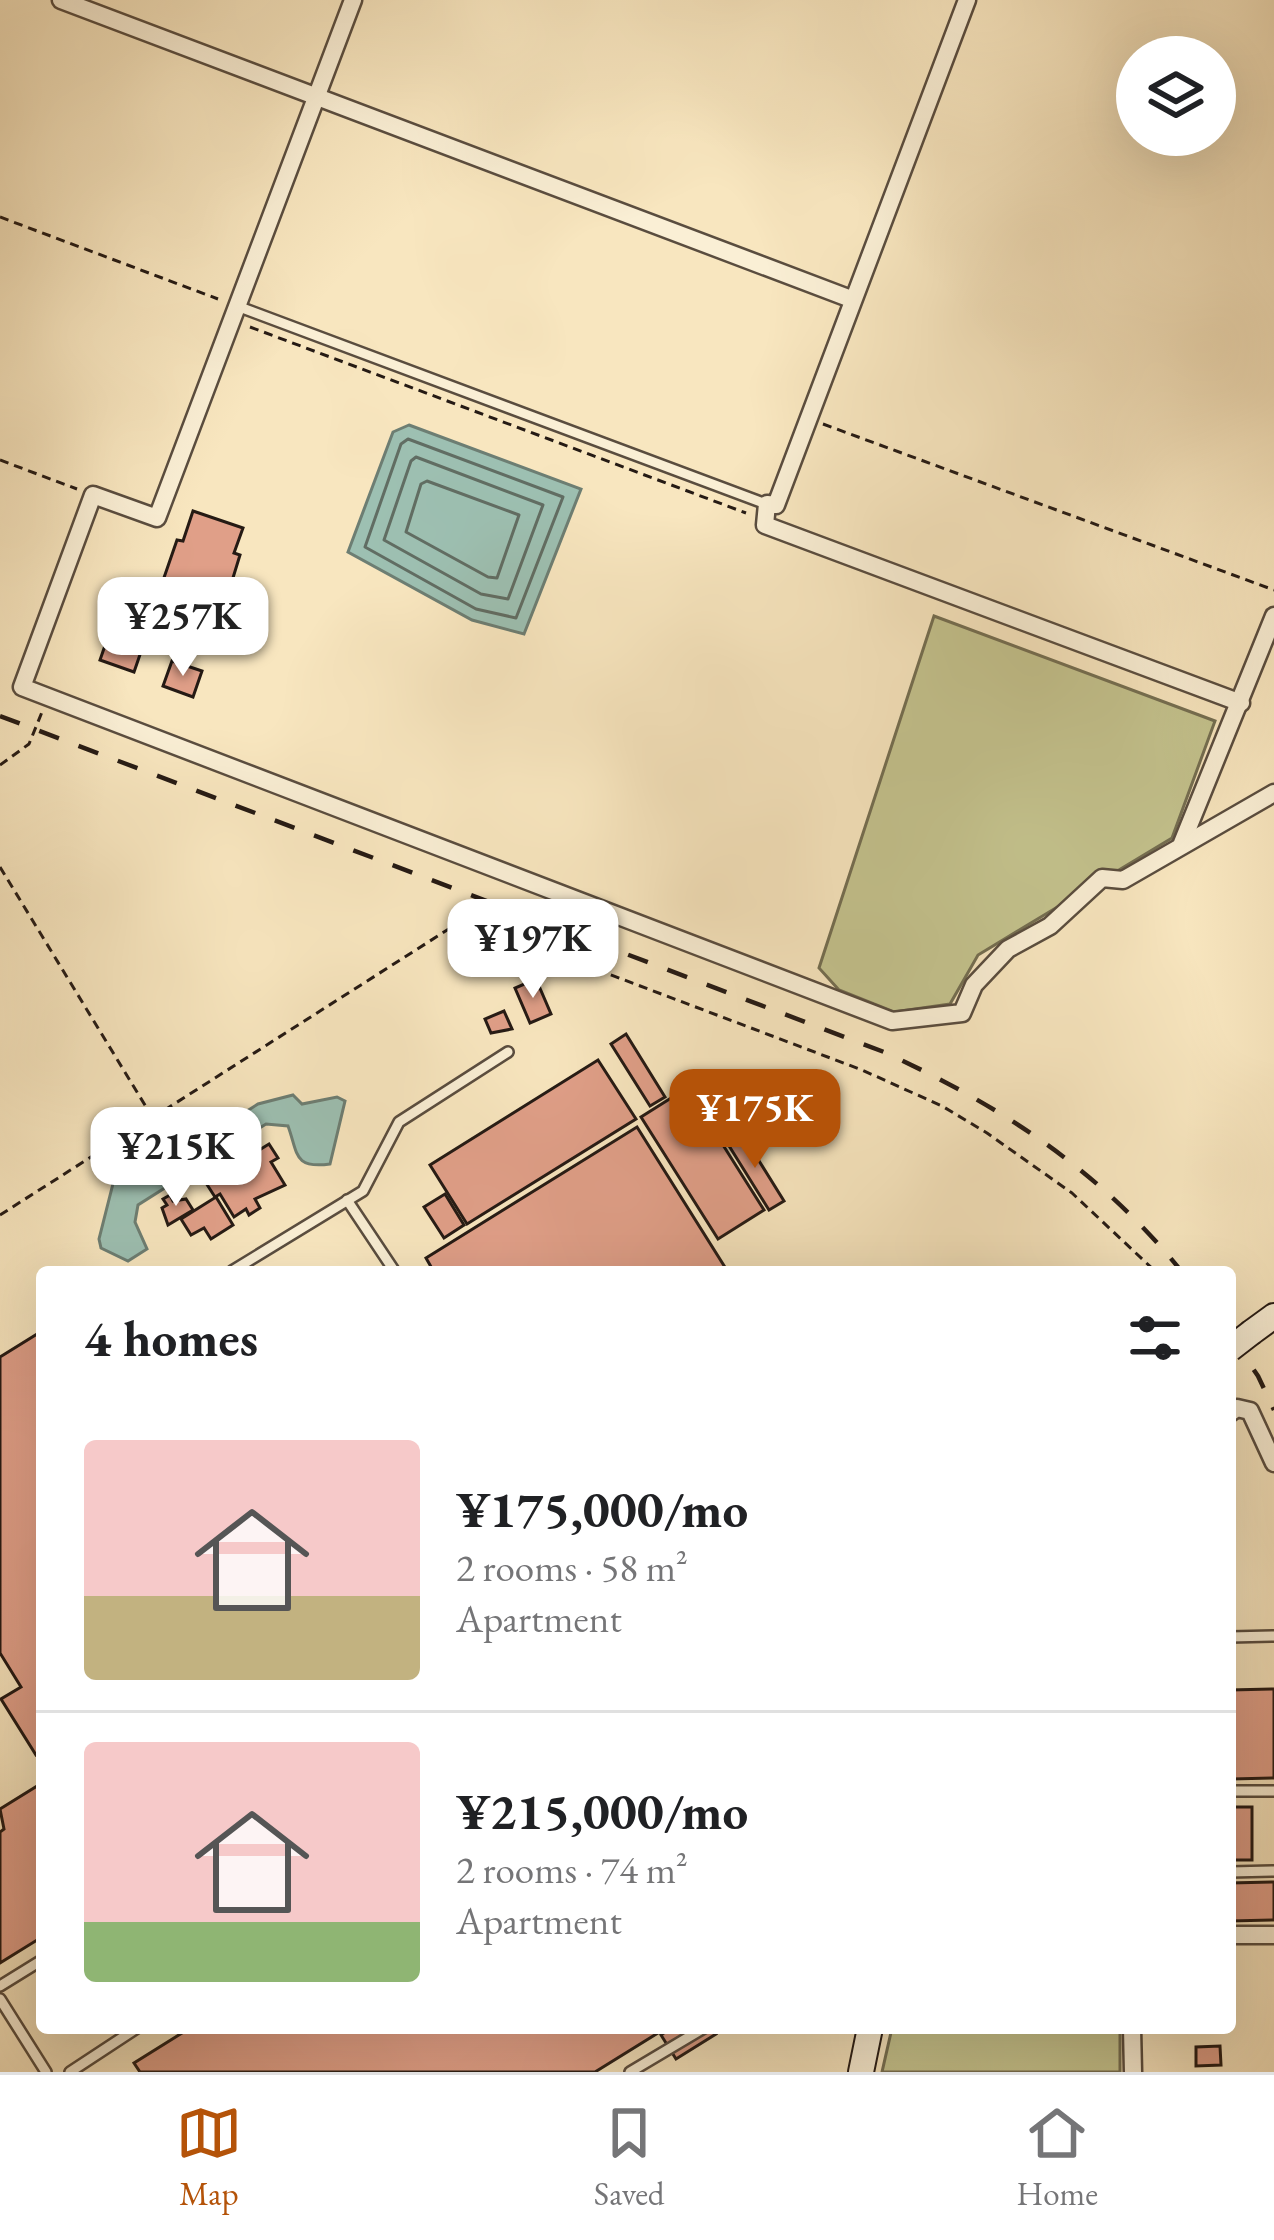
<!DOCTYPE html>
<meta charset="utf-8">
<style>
:root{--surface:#fff;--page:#f2f2f2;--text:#202124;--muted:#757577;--line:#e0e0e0;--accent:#b45309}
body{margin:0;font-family:"EB Garamond",serif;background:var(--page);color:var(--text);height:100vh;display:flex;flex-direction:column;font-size:45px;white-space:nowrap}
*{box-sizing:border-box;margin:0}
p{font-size:39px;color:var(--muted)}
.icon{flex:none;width:66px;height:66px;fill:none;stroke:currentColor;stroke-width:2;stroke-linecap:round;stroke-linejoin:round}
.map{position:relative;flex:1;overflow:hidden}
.sheet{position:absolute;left:36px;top:1266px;width:1200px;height:768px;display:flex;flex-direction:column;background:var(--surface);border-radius:12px;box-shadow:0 12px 48px #0002}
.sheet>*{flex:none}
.tools{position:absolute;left:1116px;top:36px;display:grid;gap:24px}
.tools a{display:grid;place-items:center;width:120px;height:120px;border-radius:50%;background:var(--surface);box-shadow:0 12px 48px #0002;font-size:60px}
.price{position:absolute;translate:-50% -102px;padding:0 27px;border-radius:24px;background:#fff;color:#222;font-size:39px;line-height:78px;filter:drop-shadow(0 3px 6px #0008)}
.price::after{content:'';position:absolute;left:50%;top:72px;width:36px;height:27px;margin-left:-18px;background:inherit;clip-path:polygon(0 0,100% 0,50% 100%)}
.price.active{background:var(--accent);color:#fff}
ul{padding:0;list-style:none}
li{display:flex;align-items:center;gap:36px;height:300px;padding:0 48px}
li+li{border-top:3px solid var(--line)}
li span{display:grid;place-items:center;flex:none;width:336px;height:240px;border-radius:12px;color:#555}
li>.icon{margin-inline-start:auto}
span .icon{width:144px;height:144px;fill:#fffc;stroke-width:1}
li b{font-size:51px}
h2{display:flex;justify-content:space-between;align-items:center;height:144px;padding:0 48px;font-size:51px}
.tab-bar{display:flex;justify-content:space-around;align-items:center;height:168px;border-top:3px solid var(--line);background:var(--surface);font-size:33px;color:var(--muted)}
.tab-bar a{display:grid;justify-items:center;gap:6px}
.tab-bar .active{color:var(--accent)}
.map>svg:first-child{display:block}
</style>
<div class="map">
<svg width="1274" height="2072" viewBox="0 0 1274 2072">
<rect width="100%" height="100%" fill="#f8e6bf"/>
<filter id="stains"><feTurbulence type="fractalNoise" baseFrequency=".00167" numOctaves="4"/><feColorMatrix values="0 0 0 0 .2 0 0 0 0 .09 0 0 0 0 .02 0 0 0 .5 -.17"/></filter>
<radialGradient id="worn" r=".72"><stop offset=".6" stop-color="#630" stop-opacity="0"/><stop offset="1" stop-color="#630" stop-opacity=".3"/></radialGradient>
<!-- green -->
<g fill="#c4c38e" stroke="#746e51" stroke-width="3">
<path d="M934,616L1215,721L1172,838L978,955L950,1004L894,1012L839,990L819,968Z"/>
<path d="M892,2028H1120V2072H882Z"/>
</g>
<!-- water -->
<g fill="#9dc0b2" stroke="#6d7e73" stroke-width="3">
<path d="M409,425L581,489L524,634L472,620L348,552L393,432Z"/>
<path d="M293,1095L302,1104L337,1097L345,1101L330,1164C293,1169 298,1153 288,1126L266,1124L138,1205L135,1222L147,1249L128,1261L101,1248L99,1239L117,1168L127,1178L147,1175L258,1104Z"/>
</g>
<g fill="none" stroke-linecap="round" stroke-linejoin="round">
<!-- shore -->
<g stroke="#616d63" stroke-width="3">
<path d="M408,439L563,497L516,618L476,609L365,547L401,444Z"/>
<path d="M416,457L543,505L508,599L481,594L384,540L411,461Z"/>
<path d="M427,481L519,515L497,578L488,577L406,532L421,484Z"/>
</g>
</g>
<!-- building -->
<g fill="#e09f88" stroke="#251a14" stroke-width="3">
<path d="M193,511L243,528L234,553L240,555L213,643L149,621L177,540L183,541Z"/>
<path d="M110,631L144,643L134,672L100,660Z"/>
<path d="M172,661L202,671L193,697L163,686Z"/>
<path d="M536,979L551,1014L530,1023L515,988Z"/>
<path d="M504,1011L512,1029L491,1033L485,1019Z"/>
<path d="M626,1034L665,1097L650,1106L611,1044Z"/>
<path d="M598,1060L636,1119L467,1224L430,1165Z"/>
<path d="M687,1088L764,1210L718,1239L641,1117Z"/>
<path d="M637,1127L728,1272H434L426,1258Z"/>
<path d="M741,1132L784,1201L769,1210L726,1141Z"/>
<path d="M269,1144L278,1158L271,1162L285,1185L255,1199L260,1208L249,1215L246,1209L234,1217L220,1194L215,1197L206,1183Z"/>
<path d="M445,1194L464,1225L444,1238L424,1207Z"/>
<path d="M170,1195L173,1201L186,1199L193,1210L168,1225L162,1208L167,1205L163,1199Z"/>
<path d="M216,1197L233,1225L211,1239L204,1228L191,1235L181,1219Z"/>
<path d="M42,1331V1752L36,1755L1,1699L21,1687L0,1653V1357Z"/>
<path d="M1274,1689V1778L1232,1779L1230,1690Z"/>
<path d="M42,1783V1937L0,1963V1832L4,1829L0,1809Z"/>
<rect x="1230" y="1807" width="22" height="53"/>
<path d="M1274,1882V1920L1230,1921V1883Z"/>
<path d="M190,2028H666L595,2072H140L134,2063Z"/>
<path d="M671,2028H712L716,2034L676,2059L661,2035Z"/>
<path d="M1220,2046L1221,2065L1196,2066V2047Z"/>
</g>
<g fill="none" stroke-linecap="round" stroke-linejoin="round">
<defs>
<g id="lane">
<path d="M237,306L766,504"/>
<path d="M347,1200L395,1272"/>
<path d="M232,1271L363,1191L399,1122L508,1052"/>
<path d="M1230,1637L1274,1636"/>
<path d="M1230,1791H1274"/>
<path d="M1230,1872L1274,1871"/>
<path d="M0,1986L42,1960"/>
<path d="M0,1999L46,2072"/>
<path d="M70,2072L137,2028"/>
<path d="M630,2072L704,2028"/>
</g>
<g id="street">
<path d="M61,0L851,299"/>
<path d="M353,0L157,518L93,495L22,687L892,1021L962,1013L974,985L1008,949L1050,926L1102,878L1123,880L1274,793"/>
<path d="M967,0L776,505L767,504L765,525L1241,703"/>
<path d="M1182,843L1274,616"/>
<path d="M1230,1413L1237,1408L1250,1411L1274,1463"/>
<path d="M1230,1935H1274"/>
<path d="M1132,2028L1133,2072"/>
</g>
<g id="secondary">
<path d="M1252,1332L1274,1316"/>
<path d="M861,2072L870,2028"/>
</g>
</defs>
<!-- lane casing -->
<use href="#lane" stroke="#5a4d3f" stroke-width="14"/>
<!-- street casing -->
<use href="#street" stroke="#5a4d3f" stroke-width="21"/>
<!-- secondary casing -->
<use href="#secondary" stroke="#251a14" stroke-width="28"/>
<!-- path -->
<g stroke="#251a14" stroke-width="3" stroke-dasharray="9 6" stroke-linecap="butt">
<path d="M0,217L218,299"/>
<path d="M250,327L746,513"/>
<path d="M823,424L1274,590"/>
<path d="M0,460L77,489"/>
<path d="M0,765L29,744L42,712"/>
<path d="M0,867L151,1115"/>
<path d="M0,1215L455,925L474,923L862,1070L942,1106L987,1133L1072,1193L1156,1272"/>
</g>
<!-- lane -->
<use href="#lane" stroke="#faefd5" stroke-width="9"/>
<!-- street -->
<use href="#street" stroke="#faefd5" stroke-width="16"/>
<!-- secondary -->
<use href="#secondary" stroke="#faefd5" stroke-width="24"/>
<!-- rail -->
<g stroke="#251a14" stroke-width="4.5" stroke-dasharray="21 21" stroke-linecap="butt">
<path d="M0,716L884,1052C1001,1106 1100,1170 1182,1272"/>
<path d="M1230,1335L1258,1376L1274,1410"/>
</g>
<defs>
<path id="secondary-bridge" d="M1230,1349L1252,1332"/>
</defs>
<!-- secondary-bridge casing -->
<use href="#secondary-bridge" stroke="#251a14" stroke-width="28" stroke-linecap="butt"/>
<!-- secondary-bridge -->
<use href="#secondary-bridge" stroke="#faefd5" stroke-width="24"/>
</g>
<rect width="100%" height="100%" filter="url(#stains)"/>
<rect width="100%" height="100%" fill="url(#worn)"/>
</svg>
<div class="tools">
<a><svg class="icon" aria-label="layers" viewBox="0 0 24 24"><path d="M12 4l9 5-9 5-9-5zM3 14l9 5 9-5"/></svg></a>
</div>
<b class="price" style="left:183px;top:679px">¥257K</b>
<b class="price" style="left:533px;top:1001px">¥197K</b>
<b class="price active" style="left:755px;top:1171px">¥175K</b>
<b class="price" style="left:176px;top:1209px">¥215K</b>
<section class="sheet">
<h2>4 homes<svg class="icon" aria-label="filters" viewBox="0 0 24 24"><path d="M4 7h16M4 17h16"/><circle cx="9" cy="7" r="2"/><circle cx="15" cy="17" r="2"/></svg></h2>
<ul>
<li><span style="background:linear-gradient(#f6c9c9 65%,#c2b280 0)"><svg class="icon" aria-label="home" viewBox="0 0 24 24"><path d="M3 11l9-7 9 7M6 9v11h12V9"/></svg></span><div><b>¥175,000/mo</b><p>2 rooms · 58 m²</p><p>Apartment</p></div></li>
<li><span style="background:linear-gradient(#f6c9c9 75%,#8fb573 0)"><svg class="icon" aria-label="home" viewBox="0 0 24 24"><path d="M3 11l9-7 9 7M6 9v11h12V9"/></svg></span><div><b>¥215,000/mo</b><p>2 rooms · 74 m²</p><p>Apartment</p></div></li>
</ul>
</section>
</div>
<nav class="tab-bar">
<a class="active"><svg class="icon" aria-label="map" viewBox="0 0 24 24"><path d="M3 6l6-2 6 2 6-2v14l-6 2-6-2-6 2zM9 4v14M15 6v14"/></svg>Map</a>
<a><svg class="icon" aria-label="saved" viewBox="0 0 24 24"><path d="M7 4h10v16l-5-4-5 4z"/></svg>Saved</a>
<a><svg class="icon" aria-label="home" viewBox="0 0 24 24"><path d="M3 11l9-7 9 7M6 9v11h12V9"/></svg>Home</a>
</nav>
